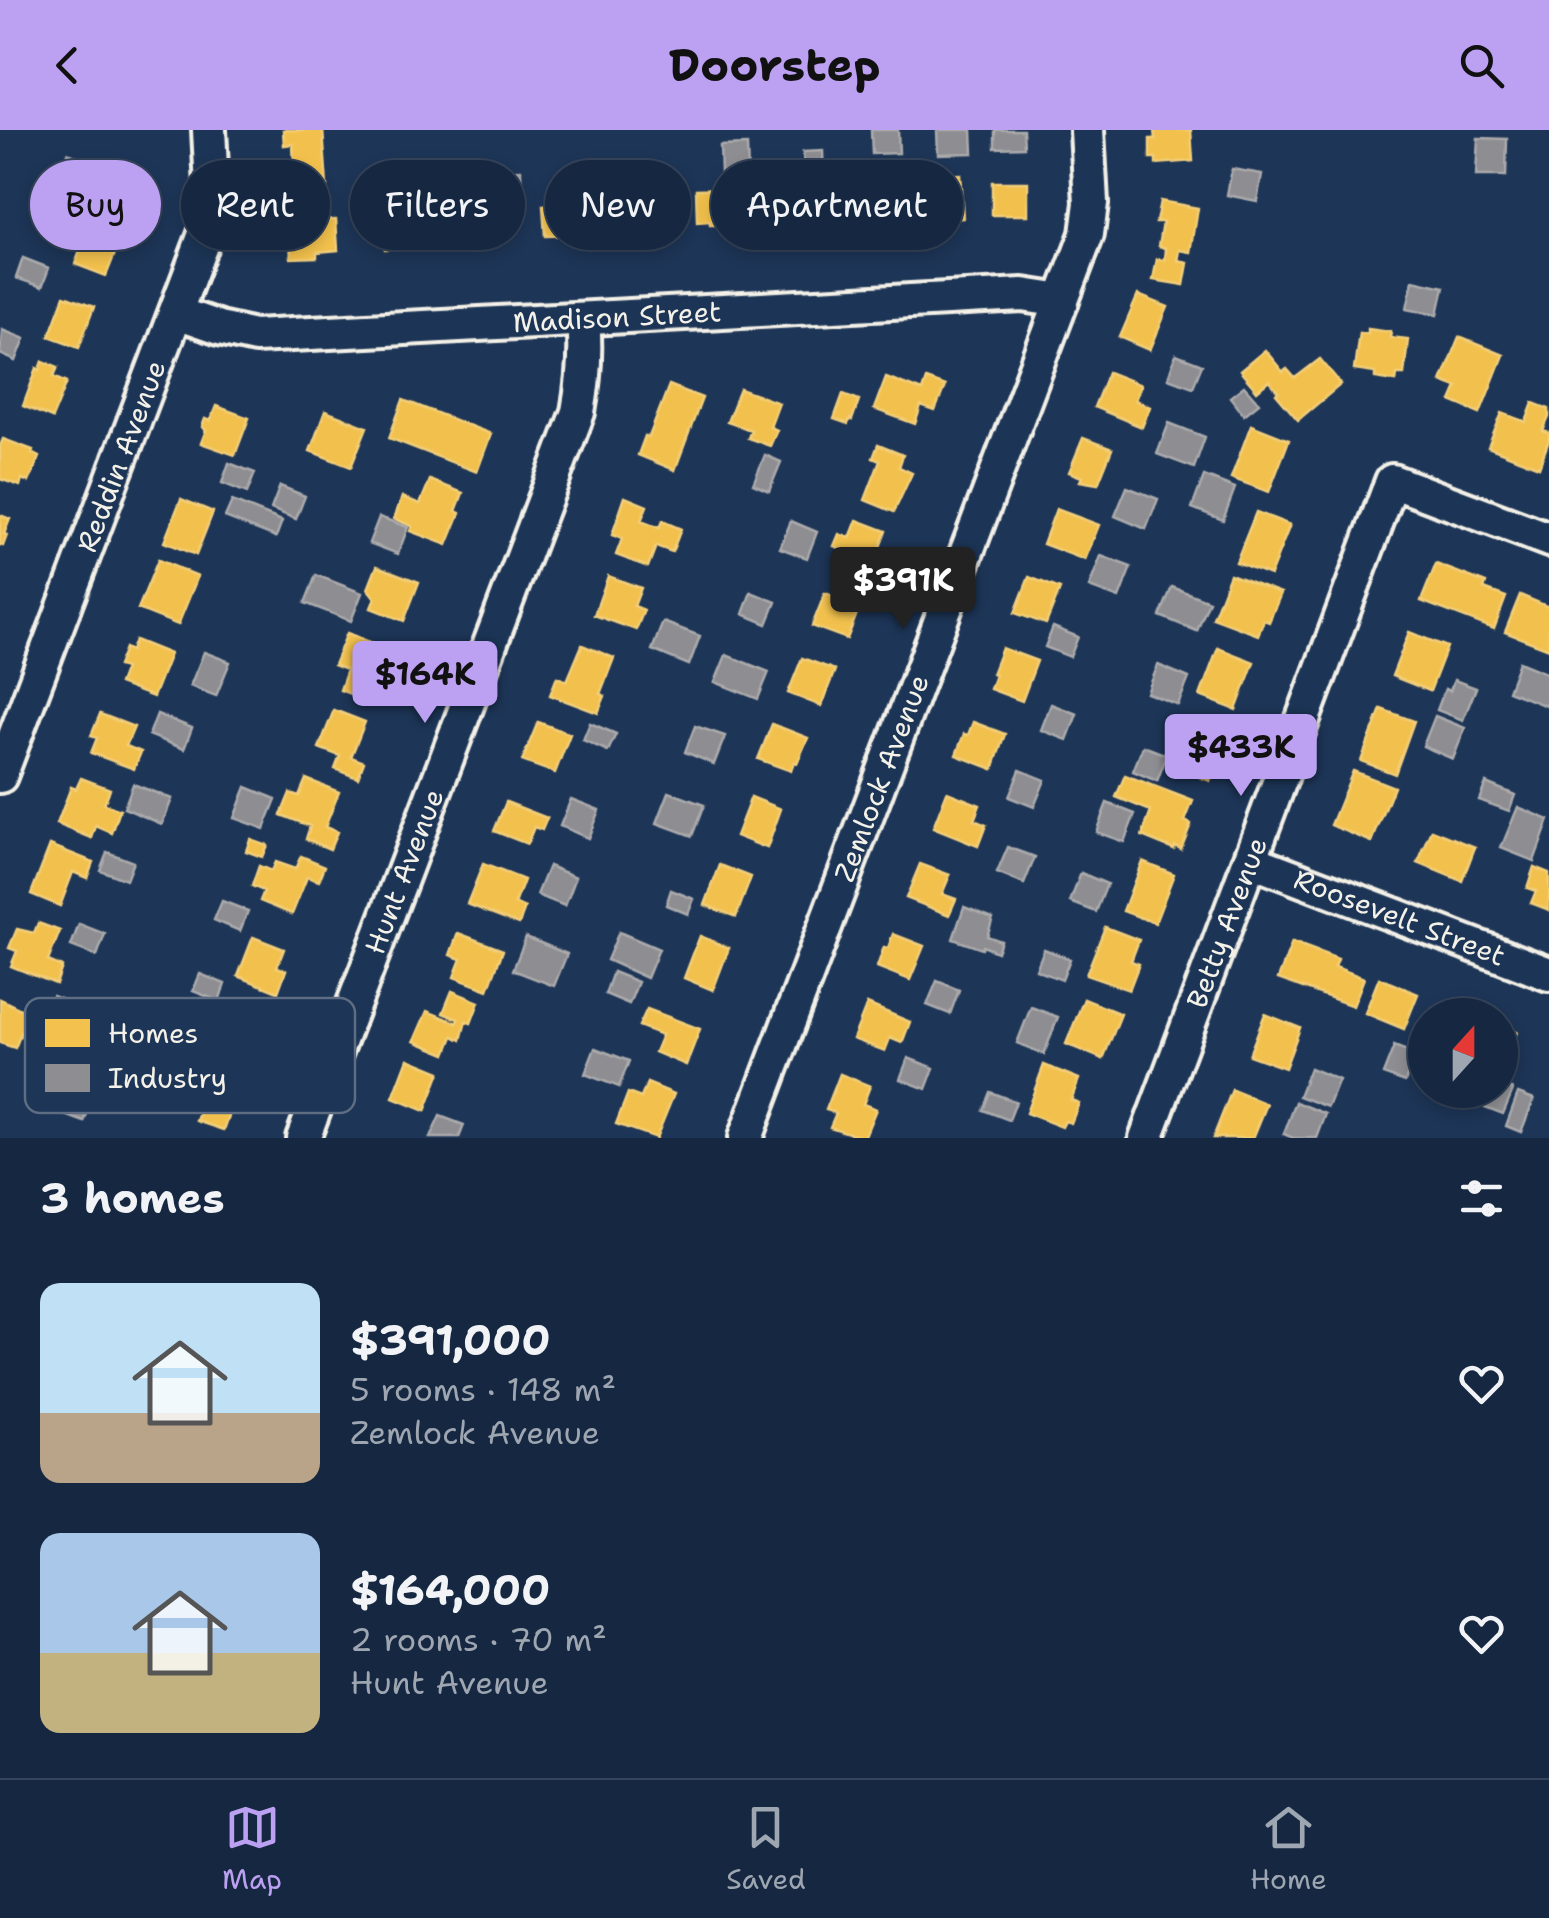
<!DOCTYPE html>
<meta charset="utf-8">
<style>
:root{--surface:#162841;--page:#1f3048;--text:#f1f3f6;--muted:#9ea6b1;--line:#35445a;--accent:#bca0f2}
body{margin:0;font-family:"Shantell Sans",sans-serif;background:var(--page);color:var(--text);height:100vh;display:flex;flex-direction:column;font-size:38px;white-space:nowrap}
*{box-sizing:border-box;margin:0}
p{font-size:32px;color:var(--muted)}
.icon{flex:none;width:55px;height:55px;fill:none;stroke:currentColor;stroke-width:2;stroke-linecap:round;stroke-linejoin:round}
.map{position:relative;height:1008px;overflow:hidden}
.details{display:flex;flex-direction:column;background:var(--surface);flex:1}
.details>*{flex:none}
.banner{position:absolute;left:30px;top:30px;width:1000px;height:90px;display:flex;gap:20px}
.needle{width:65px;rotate:21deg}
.tools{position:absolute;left:1408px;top:868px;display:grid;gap:20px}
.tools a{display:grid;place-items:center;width:110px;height:110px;border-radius:50%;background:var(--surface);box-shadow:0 5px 15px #0003,0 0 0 2px var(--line);font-size:50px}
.price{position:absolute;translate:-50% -85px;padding:0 22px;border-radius:10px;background:var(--accent);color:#111;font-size:32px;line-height:65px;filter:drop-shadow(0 2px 5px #0008)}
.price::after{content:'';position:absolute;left:50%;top:60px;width:30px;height:22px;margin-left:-15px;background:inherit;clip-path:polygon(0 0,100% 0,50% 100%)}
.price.current{background:#222;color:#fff}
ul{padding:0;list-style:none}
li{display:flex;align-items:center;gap:30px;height:250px;padding:0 40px}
li span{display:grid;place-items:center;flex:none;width:280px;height:200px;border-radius:20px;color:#555}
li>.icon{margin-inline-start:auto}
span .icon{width:120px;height:120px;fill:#fffc;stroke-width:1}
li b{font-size:42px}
h2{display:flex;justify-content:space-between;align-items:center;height:120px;padding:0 40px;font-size:42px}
.tag{padding:0 35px;border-radius:45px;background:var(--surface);box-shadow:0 5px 15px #0003,0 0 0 2px var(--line);font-size:35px;line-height:90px}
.tag.current{background:var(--accent);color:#111}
header{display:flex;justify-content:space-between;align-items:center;height:130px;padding:0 40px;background:var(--accent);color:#111;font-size:45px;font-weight:700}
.tabs{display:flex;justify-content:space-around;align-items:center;height:140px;border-top:2px solid var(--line);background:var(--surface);font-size:28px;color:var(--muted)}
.tabs a{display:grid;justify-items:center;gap:5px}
.tabs .current{color:var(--accent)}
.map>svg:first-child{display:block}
</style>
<header><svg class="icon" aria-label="back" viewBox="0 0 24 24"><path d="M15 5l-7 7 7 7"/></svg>Doorstep<svg class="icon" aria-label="search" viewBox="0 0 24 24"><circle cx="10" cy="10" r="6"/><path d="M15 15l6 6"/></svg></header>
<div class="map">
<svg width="1549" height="1008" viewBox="0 0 1549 1008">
<rect width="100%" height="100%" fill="#1d3557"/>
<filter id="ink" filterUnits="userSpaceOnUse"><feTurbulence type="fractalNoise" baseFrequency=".01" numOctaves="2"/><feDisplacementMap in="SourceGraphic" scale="20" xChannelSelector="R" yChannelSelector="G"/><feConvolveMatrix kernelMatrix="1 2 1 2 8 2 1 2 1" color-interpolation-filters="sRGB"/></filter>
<g filter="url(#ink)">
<!-- homes -->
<g fill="#f2c14e" stroke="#f3cf7c" stroke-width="2.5">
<path d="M283,0H323L327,56L286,58L284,37L294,36L293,14L284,15Z"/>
<path d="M1154,0H1191L1193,31L1156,34V28H1150V9H1155Z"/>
<path d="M671,39L672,68L657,69L659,100L621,103L619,71L643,70L641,40Z"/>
<path d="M960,44L963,88L948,89V94L934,95V89L923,90L920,56L938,54V45Z"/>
<rect x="992" y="52" width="36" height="33"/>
<path d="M734,58L735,96H710V92L697,93L696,59Z"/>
<path d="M883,58L884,92L847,94L845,60Z"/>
<path d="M809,60L811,93L769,95L767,62Z"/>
<path d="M423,62V74H429L430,112L412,113V118L385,119L383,77L407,76L406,63Z"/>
<path d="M1160,71L1198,78L1191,122L1180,120L1178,131L1188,133L1184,155L1153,150L1157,129L1165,130L1166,118L1159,116L1163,92H1156Z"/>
<path d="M581,74L582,105L545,106L543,76Z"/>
<path d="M499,82L500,113L459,114V83Z"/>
<path d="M336,89L338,120L317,122V127L291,128L289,91Z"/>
<path d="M92,91L124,103L123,106L128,108L122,123L116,121L106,146L75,134Z"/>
<path d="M1138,165L1168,177L1150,220L1120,207Z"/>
<path d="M64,166L94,177L79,217L49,206Z"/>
<path d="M1368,198L1391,201L1390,207L1408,209L1404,244H1397L1396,251L1375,248V243L1354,240L1359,202L1368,203Z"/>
<path d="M1459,207L1503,225L1480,283L1451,271L1457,257L1441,251Z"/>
<path d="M1265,220L1283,242L1287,239L1295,248L1320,229L1341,254L1298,290L1276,264L1278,262L1269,251L1257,261L1240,241Z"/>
<path d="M43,231L58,237L54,246L67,252L52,288L23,276L37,238L40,240Z"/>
<path d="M1108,242L1141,255L1135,270L1150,277L1142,297L1094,277Z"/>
<path d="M886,247L922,261L926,249L945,256L935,281L921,276L915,294L874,279Z"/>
<path d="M669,255L702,268L675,340L638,325L645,306L649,307Z"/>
<path d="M740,259L779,273L770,297L777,300L770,316L748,308L751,300L727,292Z"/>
<path d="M843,264L859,270L852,290L850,289L848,294L834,289Z"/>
<path d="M403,270L491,304L477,342L389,308Z"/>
<path d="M1533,273L1549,279V287L1543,301L1549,303V310L1539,337L1488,317L1502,283L1526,292Z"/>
<path d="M216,276L249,288L235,325L201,313L206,300L202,297L205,289L210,291Z"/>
<path d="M325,281L367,297L351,337L310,321Z"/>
<path d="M1251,295L1289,310L1269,362L1231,348Z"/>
<path d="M1083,308L1112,319L1098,354L1080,351L1082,347L1069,342Z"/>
<path d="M3,309L33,320L32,323L39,327L29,352L22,349L20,356L0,349V316Z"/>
<path d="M878,315L903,325L899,337L912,343L894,382L865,370L880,331L873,328Z"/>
<path d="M430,350L463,363L456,381L460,383L447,415L410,401L412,396L394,389L402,367L420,374Z"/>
<path d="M625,367L647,376L641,391L659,398L662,391L681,399L672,422L656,416L648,437L616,425L622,409L612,405Z"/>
<path d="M181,369L213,382L196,425L164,412Z"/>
<path d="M1056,379L1099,395L1085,430L1043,414Z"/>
<path d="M1256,382L1290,395L1270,445L1236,432Z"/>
<path d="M0,385L10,389L4,404L7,405L3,416L0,415Z"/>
<path d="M857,390L886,401L873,436L843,424L844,420L834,416L839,404L850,408Z"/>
<path d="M158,430L198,446L178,495L138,479Z"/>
<path d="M1436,434L1486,453L1484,459L1506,467L1494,499L1421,471Z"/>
<path d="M377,436L419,452L404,491L371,478L375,468L368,459Z"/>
<path d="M1230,444L1281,463L1269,492L1264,490L1258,505L1213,488Z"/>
<path d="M608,446L641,458L634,476L644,480L636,500L594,485Z"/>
<path d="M1029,447L1060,459L1046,494L1015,483Z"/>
<path d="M825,463L860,476L847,509L812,496Z"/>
<path d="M1520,465L1549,477V519L1505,502Z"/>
<path d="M1409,502L1447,517L1430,561L1392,546Z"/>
<path d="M347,503L392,521L393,518L405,523L398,542L387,537L373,573L340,560L347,540L334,535Z"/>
<path d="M135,510L170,524L153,567L119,554L125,538L118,536L125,518L131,521Z"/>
<path d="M582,515L614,528L600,564L605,566L598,583L550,565L557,547L567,551Z"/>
<path d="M1002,518L1037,531L1022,571L990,559L995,545L992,544Z"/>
<path d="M1218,518L1254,532L1236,580L1200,566Z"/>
<path d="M802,528L835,540L821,576L788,563Z"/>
<path d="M1381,579L1414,591L1395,644L1361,631Z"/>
<path d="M334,580L365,592L351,627L364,632L358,648L335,639L340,626L319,618Z"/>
<path d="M100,584L134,597L126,616L141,622L134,639L91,623L97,608L91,606Z"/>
<path d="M1194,590L1228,604L1210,651L1176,638Z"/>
<path d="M538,592L570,604L555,643L522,631Z"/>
<path d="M973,592L1005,604L993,639L956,625L964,604L968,605Z"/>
<path d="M772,594L808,608L797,633L794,632L791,641L758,629Z"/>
<path d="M1353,641L1394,657L1372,712L1331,695Z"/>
<path d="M1125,645L1193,671L1185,691L1191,694L1181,719L1175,716L1174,719L1142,706L1151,681L1116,667Z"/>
<path d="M81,648L110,659L104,674L120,680L112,703L96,696L92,708L57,694L71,657L76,659Z"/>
<path d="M306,649L339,662L325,697L337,702L330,719L306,709L310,696L281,685L290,663L299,666Z"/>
<path d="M947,662L980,675L974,690L986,695L978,716L933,698Z"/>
<path d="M751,667L781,679L767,718L736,706Z"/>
<path d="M506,672L547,688L542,700L534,697L527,714L494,701Z"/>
<path d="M1432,700L1475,717L1462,751L1418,733Z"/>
<path d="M250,709L267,715L262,727L246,721Z"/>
<path d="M50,715L93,732L87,748L73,742L60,776L31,764Z"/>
<path d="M301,726L325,736L319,751L307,747L292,784L260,771L264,761L252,756L259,736L271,741L275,732L295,739Z"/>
<path d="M1142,731L1174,744L1155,793L1123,781Z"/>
<path d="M483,734L524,750L515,774L525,778L519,794L467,774Z"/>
<path d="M920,734L950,745L942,764L956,769L949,785L906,768Z"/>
<path d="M720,735L751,747L736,787L705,775Z"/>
<path d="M1534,737L1549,743V780L1531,773L1536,761L1527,758Z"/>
<path d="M38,793L60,801L48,831L62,837L56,854L11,836L17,821L9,818L17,799L34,803Z"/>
<path d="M1105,797L1139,810L1131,831L1139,834L1129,860L1086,845Z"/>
<path d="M458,803L503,820L488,860L454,847L461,829L450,825Z"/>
<path d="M893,804L924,816L910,850L877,837L884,817L888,818Z"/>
<path d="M700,806L729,818L713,860L684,848Z"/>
<path d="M253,807L284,819L277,837L286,840L278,862L238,846Z"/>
<path d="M1292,812L1338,829L1335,837L1364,848L1353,876L1278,849Z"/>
<path d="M1379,848L1418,864L1404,899L1365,883Z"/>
<path d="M452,861L479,872L471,893L466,891L461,910L453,906L446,924L414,911L427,881L457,893L458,889L443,883Z"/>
<path d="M0,869L29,883L15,918L0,913Z"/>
<path d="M1084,869L1121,884L1103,929L1066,914Z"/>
<path d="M867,874L910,892L902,913L890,908L885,921L853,909Z"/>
<path d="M647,879L700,899L686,935L655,922L662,905L639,896Z"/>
<path d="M1265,884L1300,898L1285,938L1249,925Z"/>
<path d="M1500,896L1517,902L1502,940L1500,939Z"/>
<path d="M408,929L440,942L425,981L393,968Z"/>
<path d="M1044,935L1079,949L1071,970L1079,973L1071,993L1065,991L1062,997L1026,983Z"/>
<path d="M840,944L870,956L863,974L876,979L864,1008L830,997L836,983L826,980Z"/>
<path d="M214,945L240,955L224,1000L197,991Z"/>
<path d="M647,953L674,964L656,1008L616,994L628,963L641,968Z"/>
<path d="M1232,960L1267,974L1253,1008H1213Z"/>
</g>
<!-- industry -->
<g fill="#8d8d92" stroke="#acabac" stroke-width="2.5">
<path d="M871,0H898L899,23L872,24Z"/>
<path d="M937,0H972L973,23L938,24Z"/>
<path d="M995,0H1023L1024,17L995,18Z"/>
<path d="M1478,8L1507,9L1506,46H1476Z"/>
<path d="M747,15L748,42L721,43L720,16Z"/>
<path d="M823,21L824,48H804L803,22Z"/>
<path d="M68,23L100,36L85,73L53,61Z"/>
<path d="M447,30L448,54L424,55L423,31Z"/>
<path d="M597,31L599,58L576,60L574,33Z"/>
<path d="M1232,39L1262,44L1257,71L1227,65Z"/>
<path d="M521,40L522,67L490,68L489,41Z"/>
<path d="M23,128L49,138L42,157L16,148Z"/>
<path d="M1413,150L1444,157L1438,184L1407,178Z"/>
<path d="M2,199L25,208L16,231L0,224Z"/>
<path d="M1176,225L1202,235L1193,257L1168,248Z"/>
<path d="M1244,256L1259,273L1244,285L1230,267Z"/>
<path d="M1169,293L1205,307L1194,338L1157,324Z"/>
<path d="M765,325L781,332L769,361L753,354Z"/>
<path d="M229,333L255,343L247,363L222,353Z"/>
<path d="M1204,346L1235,358L1223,390L1192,378Z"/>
<path d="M280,356L305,366L296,389L271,379Z"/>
<path d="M1127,357L1158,369L1146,399L1115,386Z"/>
<path d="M232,371L282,391L276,407L225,387Z"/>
<path d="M379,387L408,397L398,424L369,413Z"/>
<path d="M791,391L817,402L807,428L780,418Z"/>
<path d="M1101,426L1131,437L1119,468L1089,457Z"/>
<path d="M316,445L362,463L351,491L305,473Z"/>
<path d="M1172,457L1209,471L1197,501L1160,486Z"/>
<path d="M751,462L776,472L767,494L743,484Z"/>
<path d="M663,492L700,506L689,535L652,520Z"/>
<path d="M1053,497L1078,507L1070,527L1045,517Z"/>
<path d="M204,522L230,532L216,566L190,556Z"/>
<path d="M726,525L769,542L758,569L715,552Z"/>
<path d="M1519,532L1549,544V569L1546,576L1508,561Z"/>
<path d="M1158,535L1189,548L1178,575L1147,563Z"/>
<path d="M1454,550L1476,558L1463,590L1437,580L1445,559L1450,561Z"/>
<path d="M1051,574L1077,584L1067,610L1041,600Z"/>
<path d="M157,584L192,598L184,619L149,605Z"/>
<path d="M1435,586L1465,598L1453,629L1423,616Z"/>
<path d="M590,593L616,604L608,621L583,610Z"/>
<path d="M695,596L725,606L714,634L685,622Z"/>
<path d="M1143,616L1167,625L1157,651L1133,641Z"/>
<path d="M1020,640L1045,650L1034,677L1009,667Z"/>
<path d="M1486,653L1515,665L1509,681L1479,670Z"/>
<path d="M133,654L172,669L162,694L124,678Z"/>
<path d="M246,657L276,669L264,699L234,688Z"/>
<path d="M669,662L704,675L692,706L657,693Z"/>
<path d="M571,669L599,680L588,708L560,696Z"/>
<path d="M1107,673L1135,684L1124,712L1096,702Z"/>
<path d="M1518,677L1549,690L1534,731L1501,718Z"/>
<path d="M1008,717L1035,727L1024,754L997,743Z"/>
<path d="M107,722L133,732L126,750L100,740Z"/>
<path d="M549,736L576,747L565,776L537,765Z"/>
<path d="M1081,743L1107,754L1096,782L1070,772Z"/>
<path d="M671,760L694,769L688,784L666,775Z"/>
<path d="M222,771L248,781L240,801L214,790Z"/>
<path d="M964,777L993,788L987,806L1001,811L997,822L983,816L982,819L953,809Z"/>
<path d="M79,794L105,804L97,826L71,816Z"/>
<path d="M619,802L659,819L647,848L607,830Z"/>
<path d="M526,807L567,824L554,856L513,840Z"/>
<path d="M1044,819L1070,829L1062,850L1036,840Z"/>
<path d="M613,842L638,852L629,874L605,864Z"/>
<path d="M200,844L225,854L219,871L193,861Z"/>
<path d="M937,851L959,860L950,884L927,875Z"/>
<path d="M53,866L83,878L75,898L44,887Z"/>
<path d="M1031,877L1058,887L1044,924L1017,913Z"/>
<path d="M1394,916L1415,924L1405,952L1383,944Z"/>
<path d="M595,918L629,931L619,957L585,944Z"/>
<path d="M1422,925L1425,926V955L1412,950Z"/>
<path d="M908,928L934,938L926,959L900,949Z"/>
<path d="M1310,938L1339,950L1328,977L1299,966Z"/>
<path d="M64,950L95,962L84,992L52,980Z"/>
<path d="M1500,954L1513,960L1503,984L1485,977L1491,960H1500Z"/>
<path d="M990,962L1016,972L1009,990L983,980Z"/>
<path d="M1518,963L1534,969L1521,1002L1506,996Z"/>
<path d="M1296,972L1326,984L1317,1008H1293L1284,1004Z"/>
<path d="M440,986L464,995L459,1008H430Z"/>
</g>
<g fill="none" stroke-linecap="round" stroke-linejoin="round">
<defs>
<g id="minor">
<path id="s1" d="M176,183L219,198L255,206L1023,165L1062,171"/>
<path id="s2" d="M0,646L210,91L213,76L209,0"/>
<path id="s3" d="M1252,731L1549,844"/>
<path id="s4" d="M303,1008L578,282C584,250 586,221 583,189"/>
<path id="s5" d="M745,1008L1087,104L1091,73L1087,0"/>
<path id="s6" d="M1146,1008L1392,351L1549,410"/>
</g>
</defs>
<!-- minor casing -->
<use href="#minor" stroke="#f4f1e8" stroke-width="40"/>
<!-- minor -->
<use href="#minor" stroke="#1d3557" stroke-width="32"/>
</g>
</g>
<g text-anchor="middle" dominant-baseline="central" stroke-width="10" stroke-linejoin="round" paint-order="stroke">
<!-- street labels -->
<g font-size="28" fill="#f4f1e8" stroke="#1d3557">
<text stroke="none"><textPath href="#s1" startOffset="445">Madison Street</textPath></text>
<text stroke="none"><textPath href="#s2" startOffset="342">Reddin Avenue</textPath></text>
<text stroke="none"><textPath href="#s5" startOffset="385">Zemlock Avenue</textPath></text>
<text stroke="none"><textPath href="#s4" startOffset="285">Hunt Avenue</textPath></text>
<text stroke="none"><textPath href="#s3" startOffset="158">Roosevelt Street</textPath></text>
<text stroke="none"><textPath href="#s6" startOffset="230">Betty Avenue</textPath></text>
</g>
</g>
<!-- legend -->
<rect x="25" y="868" width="330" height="115" rx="15" fill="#1d3557" stroke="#5e6d82" stroke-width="2.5"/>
<rect x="45" y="889" width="45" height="28" fill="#f2c14e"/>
<rect x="45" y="934" width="45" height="28" fill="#8d8d92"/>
<g font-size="28" fill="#f4f1e8">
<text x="108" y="913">Homes</text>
<text x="108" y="958">Industry</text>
</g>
</svg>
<div class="tools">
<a><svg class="needle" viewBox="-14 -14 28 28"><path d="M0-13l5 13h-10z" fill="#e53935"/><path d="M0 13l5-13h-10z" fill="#9ea6b1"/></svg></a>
</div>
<b class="price current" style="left:903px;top:502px">$391K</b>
<b class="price" style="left:425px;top:596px">$164K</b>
<b class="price" style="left:1241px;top:669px">$433K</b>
<div class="banner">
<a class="tag current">Buy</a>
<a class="tag">Rent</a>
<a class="tag">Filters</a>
<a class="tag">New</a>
<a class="tag">Apartment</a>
</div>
</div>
<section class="details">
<h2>3 homes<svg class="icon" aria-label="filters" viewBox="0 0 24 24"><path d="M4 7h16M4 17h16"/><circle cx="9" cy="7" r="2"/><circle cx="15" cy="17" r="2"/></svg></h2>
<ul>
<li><span style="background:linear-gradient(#bfe0f5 65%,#b9a48a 0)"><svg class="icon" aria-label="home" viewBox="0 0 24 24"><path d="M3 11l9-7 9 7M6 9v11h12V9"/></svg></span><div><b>$391,000</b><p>5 rooms · 148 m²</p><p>Zemlock Avenue</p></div><svg class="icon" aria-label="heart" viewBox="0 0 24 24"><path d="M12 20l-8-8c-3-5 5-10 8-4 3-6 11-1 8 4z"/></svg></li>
<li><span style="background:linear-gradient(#a9c7e8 60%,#c2b280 0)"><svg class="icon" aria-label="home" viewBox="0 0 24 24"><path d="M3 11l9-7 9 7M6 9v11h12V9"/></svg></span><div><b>$164,000</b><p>2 rooms · 70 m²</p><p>Hunt Avenue</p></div><svg class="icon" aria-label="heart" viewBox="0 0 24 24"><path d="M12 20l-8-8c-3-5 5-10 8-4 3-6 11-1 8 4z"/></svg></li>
</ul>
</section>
<nav class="tabs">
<a class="current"><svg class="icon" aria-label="map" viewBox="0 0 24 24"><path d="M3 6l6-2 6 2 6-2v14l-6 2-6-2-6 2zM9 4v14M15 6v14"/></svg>Map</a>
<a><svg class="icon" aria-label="saved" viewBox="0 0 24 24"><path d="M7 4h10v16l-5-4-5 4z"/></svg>Saved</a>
<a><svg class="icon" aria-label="home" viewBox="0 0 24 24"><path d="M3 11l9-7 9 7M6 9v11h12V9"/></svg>Home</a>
</nav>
